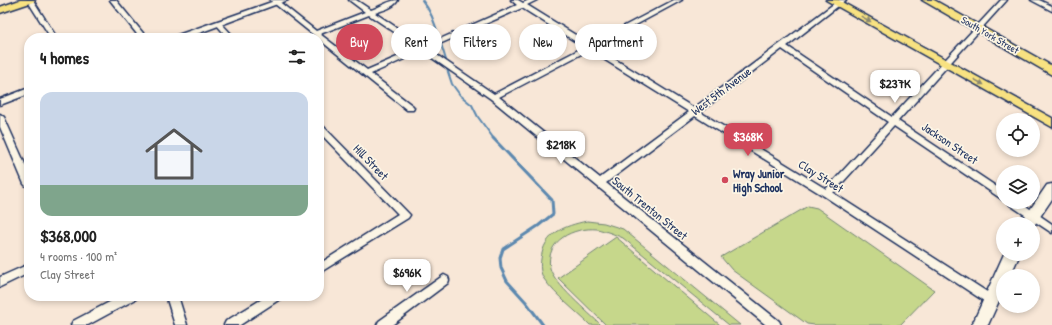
<!DOCTYPE html>
<meta charset="utf-8">
<style>
:root{--surface:#fff;--page:#f2f2f2;--text:#222;--muted:#767676;--accent:#d1495b}
body{margin:0;font-family:"Patrick Hand",sans-serif;background:var(--page);color:var(--text);height:100vh;display:flex;flex-direction:column;font-size:15px;white-space:nowrap}
*{box-sizing:border-box;margin:0}
p{font-size:13px;color:var(--muted)}
.icon{flex:none;width:22px;height:22px;fill:none;stroke:currentColor;stroke-width:2;stroke-linecap:round;stroke-linejoin:round}
.map{position:relative;flex:1;overflow:hidden}
.sheet{position:absolute;left:24px;top:33px;width:300px;height:268px;display:flex;flex-direction:column;background:var(--surface);border-radius:16px;box-shadow:0 2px 6px #0003}
.sheet>*{flex:none}
.guide{position:absolute;left:336px;top:24px;width:380px;height:36px;display:flex;gap:8px}
.buttons{position:absolute;left:996px;top:113px;display:grid;gap:8px}
.buttons a{display:grid;place-items:center;width:44px;height:44px;border-radius:50%;background:var(--surface);box-shadow:0 2px 6px #0003;font-size:20px}
.price{position:absolute;translate:-50% -34px;padding:0 9px;border-radius:8px;background:#fff;color:#222;font-size:13px;line-height:26px;filter:drop-shadow(0 1px 2px #0008)}
.price::after{content:'';position:absolute;left:50%;top:24px;width:12px;height:9px;margin-left:-6px;background:inherit;clip-path:polygon(0 0,100% 0,50% 100%)}
.price.selected{background:var(--accent);color:#fff}
ul{padding:0;list-style:none}
li{display:grid;align-content:center;gap:8px;height:212px;padding:0 16px}
li span{display:grid;place-items:center;height:124px;border-radius:12px;color:#555}
li>.icon{margin-inline-start:auto}
span .icon{width:72px;height:72px;fill:#fffc;stroke-width:1}
li b{font-size:17px}
h2{display:flex;justify-content:space-between;align-items:center;height:48px;padding:0 16px;font-size:17px}
.chip{padding:0 14px;border-radius:18px;background:var(--surface);box-shadow:0 2px 6px #0003;font-size:14px;line-height:36px}
.chip.selected{background:var(--accent);color:#fff}
.map>svg:first-child{display:block}
</style>
<div class="map">
<svg width="1052" height="325" viewBox="0 0 1052 325">
<rect width="100%" height="100%" fill="#f8e7d7"/>
<filter id="ink" filterUnits="userSpaceOnUse"><feTurbulence type="fractalNoise" baseFrequency=".025" numOctaves="2"/><feDisplacementMap in="SourceGraphic" scale="8" xChannelSelector="R" yChannelSelector="G"/><feConvolveMatrix kernelMatrix="1 2 1 2 8 2 1 2 1" color-interpolation-filters="sRGB"/></filter>
<g filter="url(#ink)">
<!-- green -->
<g fill="#c6d78b" stroke="#708374">
<path d="M808,206L817,208L934,290L900,325H815L807,324L732,270L721,257Z"/>
<path d="M587,221L604,223L623,229L740,325H729L623,238C614,234 606,231 597,229C574,227 545,240 550,268C554,284 588,312 601,325H590C575,310 556,296 544,279C540,273 540,265 541,259C544,233 564,226 587,221Z"/>
<path d="M616,237L720,325H606L558,278Z"/>
</g>
<g fill="none" stroke-linecap="round" stroke-linejoin="round">
<!-- stream-far1 -->
<g stroke="#5b88af" stroke-width="2">
<path d="M422,0C431,11 436,25 439,39"/>
<path d="M441,44L446,60"/>
<path d="M447,69L452,84L460,95L472,105L478,117L494,139"/>
</g>
<!-- stream -->
<path stroke="#5b88af" stroke-width="3" d="M493,138L552,200L553,214L538,226L503,249L500,258L501,268L507,281L526,302L543,325"/>
<defs>
<g id="minor">
<path d="M27,0H33L57,38H51Z"/>
<path d="M110,0H116L147,38H140Z"/>
<path d="M270,0H277L316,31L365,12L349,0H356L371,10C380,7 390,0 398,0C394,8 383,10 375,13L424,46L517,5L511,0H518L523,3L529,0H537L527,5L590,44L674,0H682L595,47L694,108L839,0H846L787,46L892,117L1001,0H1007L898,121L1003,191V200L894,126L833,193L995,297L997,300L995,303L991,305L987,303L824,196L695,116L606,183L779,321L781,325H766L491,99L422,51L371,74L413,106L414,108L413,110H407ZM522,8L584,47L494,94L428,49ZM369,15L418,48L367,70L320,34ZM782,49L888,122L826,189L700,112ZM589,50L689,112L600,178L499,97Z"/>
<path d="M1031,0H1039L1052,6V11Z"/>
<path d="M219,22L221,23L235,38H228L216,24Z"/>
<path d="M0,114L4,117L29,173V187L26,186L24,184L0,127Z"/>
<path d="M319,124L322,125L410,215L408,218L319,273V264L398,214L319,132Z"/>
<path d="M1008,202H1020L1052,224V233L1010,205Z"/>
<path d="M29,264V273L0,287V277Z"/>
<path d="M444,275L448,277L449,280L448,283L392,325H377L379,321Z"/>
<path d="M121,296H138L136,299L88,325H71L73,321Z"/>
<path d="M166,296H178L187,325H175Z"/>
<path d="M267,296H282L280,299L240,325H224L226,321Z"/>
</g>
<g id="tertiary">
<path d="M277,0H288L186,38H174L175,36Z"/>
<path d="M29,88V94L0,105V99Z"/>
</g>
<g id="secondary">
<path d="M1052,184V199L1033,227V224H1020L1047,185Z"/>
<path d="M1004,254H1020L1010,276H1003V292L988,325H972Z"/>
</g>
<g id="primary">
<path d="M20,0H35L33,2L0,13V7Z"/>
<path d="M826,0H838L1052,118V127Z"/>
<path d="M922,0H934L1052,66V75Z"/>
</g>
</defs>
<!-- minor casing -->
<use href="#minor" stroke="#1b2f5e" stroke-width="3"/>
<!-- tertiary casing -->
<use href="#tertiary" stroke="#1b2f5e" stroke-width="3"/>
<!-- secondary casing -->
<use href="#secondary" stroke="#1b2f5e" stroke-width="3"/>
<!-- primary casing -->
<use href="#primary" stroke="#1b2f5e" stroke-width="3"/>
<!-- minor -->
<use href="#minor" fill="#fcf5e5" fill-rule="evenodd"/>
<!-- tertiary -->
<use href="#tertiary" fill="#fcf5e5" fill-rule="evenodd"/>
<!-- secondary -->
<use href="#secondary" fill="#fcf5e5" fill-rule="evenodd"/>
<!-- primary -->
<use href="#primary" fill="#f8e281" fill-rule="evenodd"/>
</g>
<!-- one-way arrows -->
<defs><path id="oneway-solid" d="M-6-.8H1V-3.2L6.5 0L1 3.2V.8H-6Z"/></defs>
<g fill="#8a8870">
<use href="#oneway-solid" transform="translate(866 19) rotate(29)"/>
<use href="#oneway-solid" transform="translate(979 82) rotate(29)"/>
</g>
</g>
<!-- markers -->
<circle fill="#d1495b" stroke="#fcf5e5" stroke-width="1.5" cx="725" cy="180" r="4"/>
<g text-anchor="middle" dominant-baseline="central" stroke-width="3.5" stroke-linejoin="round" paint-order="stroke">
<!-- far-street labels -->
<g font-size="10" fill="#1b2f5e" stroke="#fcf5e5">
<text transform="translate(990 35) rotate(30)">South York Street</text>
</g>
<!-- street labels -->
<g font-size="12" fill="#1b2f5e" stroke="#fcf5e5">
<text transform="translate(721 91) rotate(-37)">West 5th Avenue</text>
<text transform="translate(950 143) rotate(34)">Jackson Street</text>
<text transform="translate(371 162) rotate(46)">Hill Street</text>
<text transform="translate(821 176) rotate(32)">Clay Street</text>
<text transform="translate(650 208) rotate(39)">South Trenton Street</text>
</g>
<!-- poi labels -->
<g font-size="12" font-weight="bold" fill="#1b2f5e" stroke="#fcf5e5" text-anchor="start">
<text x="733" y="173">Wray Junior<tspan x="733" dy="14">High School</tspan></text>
</g>
</g>
</svg>
<div class="buttons">
<a><svg class="icon" aria-label="locate" viewBox="0 0 24 24"><circle cx="12" cy="12" r="6"/><path d="M12 2v4M12 18v4M2 12h4M18 12h4"/></svg></a>
<a><svg class="icon" aria-label="layers" viewBox="0 0 24 24"><path d="M12 4l9 5-9 5-9-5zM3 14l9 5 9-5"/></svg></a>
<a>+</a>
<a>−</a>
</div>
<b class="price" style="left:895px;top:104px">$237K</b>
<b class="price selected" style="left:748px;top:157px">$368K</b>
<b class="price" style="left:561px;top:165px">$218K</b>
<b class="price" style="left:407px;top:293px">$696K</b>
<div class="guide">
<a class="chip selected">Buy</a>
<a class="chip">Rent</a>
<a class="chip">Filters</a>
<a class="chip">New</a>
<a class="chip">Apartment</a>
</div>
<section class="sheet">
<h2>4 homes<svg class="icon" aria-label="filters" viewBox="0 0 24 24"><path d="M4 7h16M4 17h16"/><circle cx="9" cy="7" r="2"/><circle cx="15" cy="17" r="2"/></svg></h2>
<ul>
<li><span style="background:linear-gradient(#c9d6e8 75%,#7fa58c 0)"><svg class="icon" aria-label="home" viewBox="0 0 24 24"><path d="M3 11l9-7 9 7M6 9v11h12V9"/></svg></span><div><b>$368,000</b><p>4 rooms · 100 m²</p><p>Clay Street</p></div></li>
</ul>
</section>
</div>
